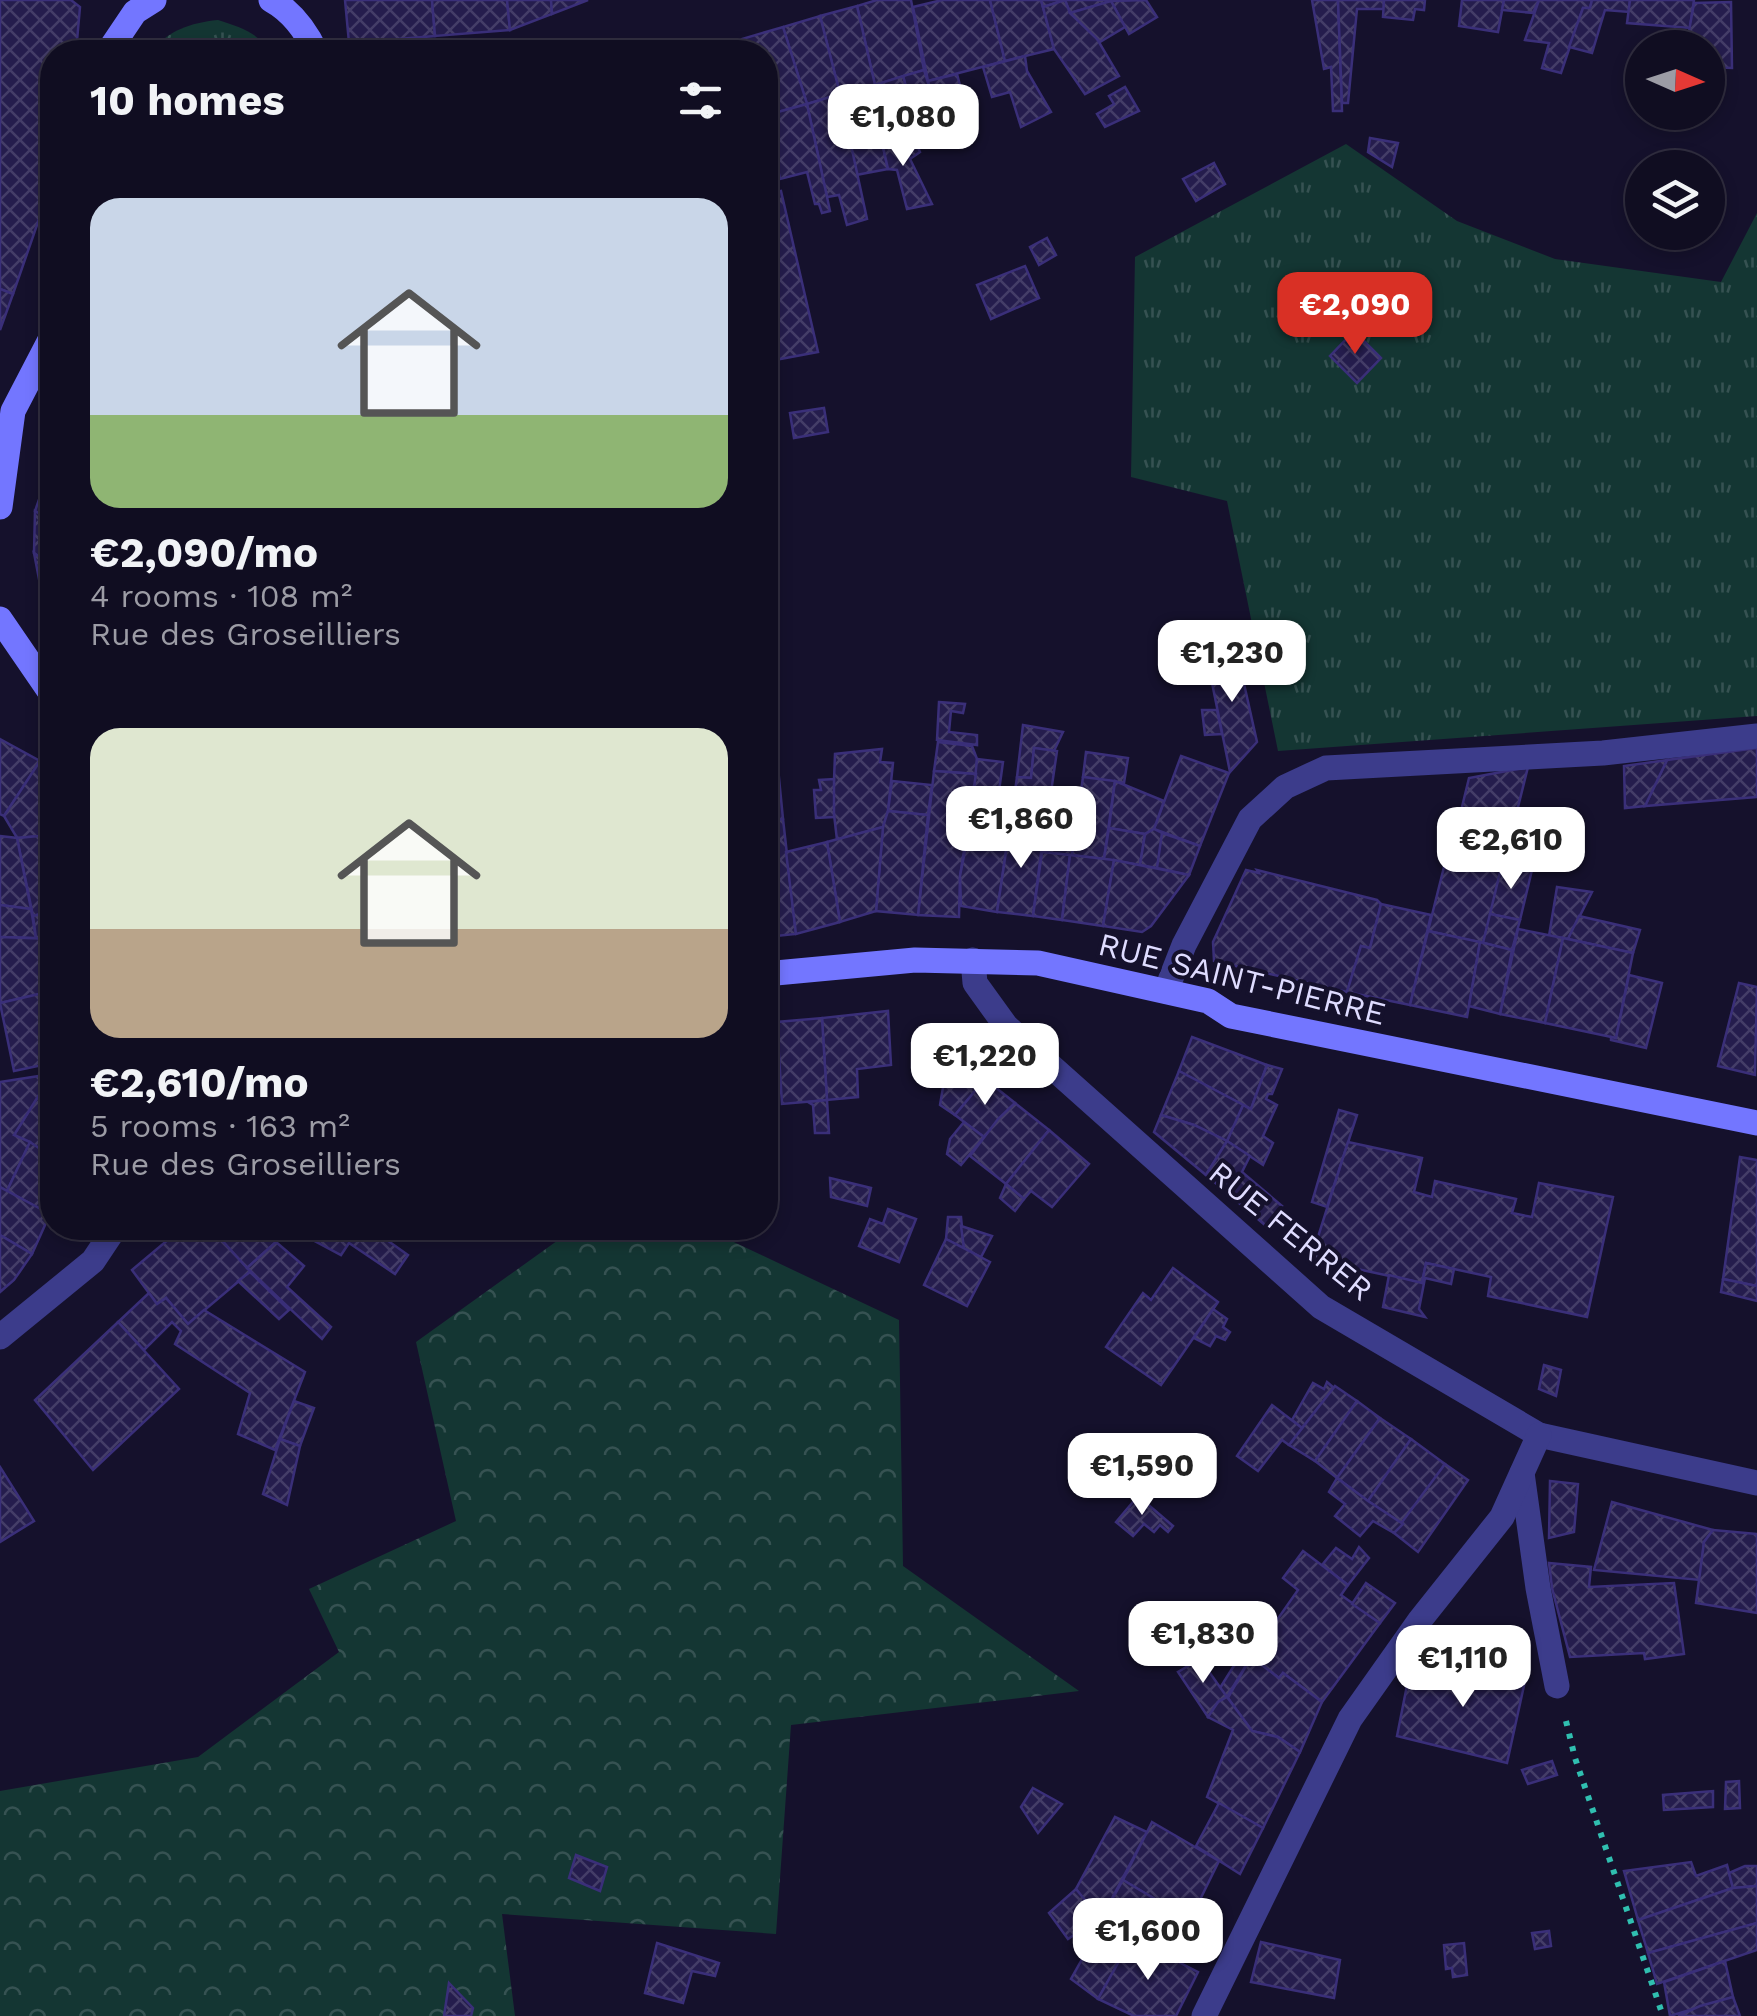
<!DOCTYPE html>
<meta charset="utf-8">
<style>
:root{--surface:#100d21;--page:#19162a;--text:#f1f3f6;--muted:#9c9ca5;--line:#302d3f;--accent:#d93025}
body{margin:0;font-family:"Work Sans",sans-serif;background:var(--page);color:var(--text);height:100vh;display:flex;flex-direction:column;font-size:38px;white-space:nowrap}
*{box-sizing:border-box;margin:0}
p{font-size:32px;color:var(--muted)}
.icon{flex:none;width:55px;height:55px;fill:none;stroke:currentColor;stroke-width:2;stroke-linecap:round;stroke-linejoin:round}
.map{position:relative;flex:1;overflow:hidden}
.drawer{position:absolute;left:40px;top:40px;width:738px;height:1200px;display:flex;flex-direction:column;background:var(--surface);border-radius:40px;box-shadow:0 5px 15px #0003,0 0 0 2px var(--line)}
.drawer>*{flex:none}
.needle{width:65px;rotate:93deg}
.buttons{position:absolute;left:1625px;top:30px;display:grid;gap:20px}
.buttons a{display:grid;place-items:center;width:100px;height:100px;border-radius:50%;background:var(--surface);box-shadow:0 5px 15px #0003,0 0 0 2px var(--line);font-size:50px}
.price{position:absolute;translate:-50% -85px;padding:0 22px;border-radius:20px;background:#fff;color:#222;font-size:32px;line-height:65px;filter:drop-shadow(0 2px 5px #0008)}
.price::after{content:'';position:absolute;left:50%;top:60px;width:30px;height:22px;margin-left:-15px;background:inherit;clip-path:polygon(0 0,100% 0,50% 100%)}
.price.selected{background:var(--accent);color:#fff}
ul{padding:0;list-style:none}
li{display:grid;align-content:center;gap:20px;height:530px;padding:0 50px}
li span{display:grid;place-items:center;height:310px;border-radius:30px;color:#555}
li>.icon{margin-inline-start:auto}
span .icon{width:180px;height:180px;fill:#fffc;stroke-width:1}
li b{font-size:42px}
h2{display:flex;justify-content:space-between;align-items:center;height:120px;padding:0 50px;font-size:42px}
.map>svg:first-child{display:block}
</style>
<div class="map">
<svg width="1757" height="2016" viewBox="0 0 1757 2016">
<defs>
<pattern id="grass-tufts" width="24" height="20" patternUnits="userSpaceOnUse" patternTransform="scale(2.5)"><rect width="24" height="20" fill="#143633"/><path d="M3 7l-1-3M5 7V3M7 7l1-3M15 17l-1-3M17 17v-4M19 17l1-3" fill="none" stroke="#365252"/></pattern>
<pattern id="forest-crowns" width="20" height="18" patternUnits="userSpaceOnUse" patternTransform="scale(2.5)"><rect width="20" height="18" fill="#143633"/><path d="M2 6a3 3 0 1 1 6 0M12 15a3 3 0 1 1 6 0" fill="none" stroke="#365252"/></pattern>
<pattern id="building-cross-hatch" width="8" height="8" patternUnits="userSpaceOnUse" patternTransform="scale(2.5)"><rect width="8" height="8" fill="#251d4d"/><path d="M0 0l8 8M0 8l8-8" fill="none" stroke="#443d68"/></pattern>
</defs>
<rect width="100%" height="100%" fill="#15112c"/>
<!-- grass -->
<g fill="url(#grass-tufts)">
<path d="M218,20C240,27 258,33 271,52H150C169,30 190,23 218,20Z"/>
<path d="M1346,144L1457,221L1555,259L1721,282L1757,213V716L1278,751L1227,501L1131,477L1135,257Z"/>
</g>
<!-- forest -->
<path fill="url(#forest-crowns)" d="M575,1228H704L899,1320L903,1566L1079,1691L791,1725L776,1934L502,1914L515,2016H0V1791L198,1757L339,1652L309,1589L456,1521L416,1342Z"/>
<!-- building -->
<g fill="url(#building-cross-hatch)" stroke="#3a2f79" stroke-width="2.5">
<path d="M0,0H71L80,7L76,52H52V182L13,294L0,289Z"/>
<path d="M345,0H432L435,36L349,43Z"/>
<path d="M432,0H507L510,30L435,36Z"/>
<path d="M507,0H551L552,14L510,30Z"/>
<path d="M551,0H588L552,14Z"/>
<path d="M877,0H911L924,70L875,85L857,6Z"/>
<path d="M942,0H990L1005,61L928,81L913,7Z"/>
<path d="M990,0H1041L1054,49L1005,61Z"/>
<path d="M1041,0H1111V1L1070,13L1065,0L1043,7Z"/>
<path d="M1065,0L1070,13L1093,32L1119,76L1085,94L1054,49L1043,7Z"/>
<path d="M1146,0L1157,17L1129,34L1111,1Z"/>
<path d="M1312,0H1338L1342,111H1333L1331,67L1324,69Z"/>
<path d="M1338,0H1384V9H1357L1348,103H1342Z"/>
<path d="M1384,0H1425L1424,10L1415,9L1413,20L1383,17Z"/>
<path d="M1462,0H1504L1498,32L1459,26Z"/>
<path d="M1504,0H1539L1533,13L1502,10Z"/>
<path d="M1539,0H1592L1590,8H1583L1561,73L1542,68L1549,43L1525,40Z"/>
<path d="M1592,0H1630L1629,12L1605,10L1592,53L1569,47L1583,8H1590Z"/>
<path d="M1630,0H1694L1690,28L1627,23Z"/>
<path d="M1111,1L1125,27L1100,42L1070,13Z"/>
<path d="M1731,2L1732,68L1708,67V48H1686L1694,3Z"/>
<path d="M857,6L875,85L840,94L820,16Z"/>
<path d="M820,16L840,94L807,104L783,27Z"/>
<path d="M783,27L807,104L767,115L765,52H747L742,39Z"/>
<path d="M1025,56L1027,71L1051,112L1021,127L1010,92L992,97L983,67Z"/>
<path d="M924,70L937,112L915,119L903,76Z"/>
<path d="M957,74L965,104L937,112L928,81Z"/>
<path d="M903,76L915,119L893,125L878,84Z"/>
<path d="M869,86L888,169L856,175L840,94Z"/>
<path d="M1125,87L1139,111L1105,127L1097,114L1114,104L1109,96Z"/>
<path d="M840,94L867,219L847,225L839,195L827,197L807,104Z"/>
<path d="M807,104L827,197L830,211L822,213L819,204H815L807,172L780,179L767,115Z"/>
<path d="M887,105L893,125L879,129L875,109Z"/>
<path d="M907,122L920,152L910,159L893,125Z"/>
<path d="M893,125L910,159L932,204L907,209L897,170L888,169L879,129Z"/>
<path d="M1370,138L1398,143L1392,167L1368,152Z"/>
<path d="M1214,163L1225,184L1196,201L1183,179Z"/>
<path d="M781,191L818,352L775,360L765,316V194Z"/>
<path d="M1047,238L1056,255L1039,265L1030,247Z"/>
<path d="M1025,266L1039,298L991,319L977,285Z"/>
<path d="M0,289L13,294L0,330Z"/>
<path d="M1354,331L1381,358L1357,383L1330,356Z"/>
<path d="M824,408L828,432L794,438L790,413Z"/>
<path d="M49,471L52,473V521L35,511Z"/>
<path d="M35,511L52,521V566L34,553Z"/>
<path d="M34,553L52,566V625L43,600Z"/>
<path d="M765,634L783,819L765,822Z"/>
<path d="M1236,648L1257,742L1230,772L1206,653Z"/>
<path d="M939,702L965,704L963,713L951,711L949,732L977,735V745L937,740Z"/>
<path d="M1202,710H1217L1222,734L1205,735Z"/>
<path d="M1023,725L1063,732L1054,751L1034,748L1031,778L1017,777Z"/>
<path d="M0,739L40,761L4,816L0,814Z"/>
<path d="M938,742L972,746L977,759L976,774L934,771Z"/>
<path d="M1034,748L1057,751L1049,806L1079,810L1072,855L1042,852L1044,830L1010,825L1017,777L1031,778Z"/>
<path d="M1757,748V797L1645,806L1667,760Z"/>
<path d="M882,749L880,762L893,763L888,811L883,827L837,840L833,806L835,754Z"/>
<path d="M1086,752L1128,758L1124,783L1083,777Z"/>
<path d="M1181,756L1229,773L1200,846L1154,829Z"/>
<path d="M977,759L1003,762L996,813L1012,814L1010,825L971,820Z"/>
<path d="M1667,760L1645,806L1625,808L1624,766Z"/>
<path d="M40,761L52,774V829L39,836L17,838L4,816Z"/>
<path d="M1528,767L1506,855L1453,844L1469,778Z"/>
<path d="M934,771L976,774L960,876L959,917L918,915Z"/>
<path d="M1083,777L1115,781L1104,859L1072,855Z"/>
<path d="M834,779V817L816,818L814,790H821L819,780Z"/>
<path d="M892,781L932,785L928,815L888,811Z"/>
<path d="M1115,781L1164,801L1154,829L1145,834L1109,828Z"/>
<path d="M888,811L928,815L918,915L876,911L883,827Z"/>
<path d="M783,819L796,934L765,937V822Z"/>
<path d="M971,820L1010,825L997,912L961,906L960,876Z"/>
<path d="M1010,825L1044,830L1033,916L997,912Z"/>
<path d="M883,827L876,911L840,922L827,842Z"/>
<path d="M1109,828L1145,834L1140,865L1104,859Z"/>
<path d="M52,829V911L33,916L17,838L39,836Z"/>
<path d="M1154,829L1164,834L1157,868L1140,865L1145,834Z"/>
<path d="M1162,833L1200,846L1189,875L1157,868Z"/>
<path d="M0,836L17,838L31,909L0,905Z"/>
<path d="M827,842L840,922L796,934L786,852Z"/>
<path d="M1450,843L1506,855L1483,943L1428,931Z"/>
<path d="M1042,852L1070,855L1062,920L1033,916Z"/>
<path d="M1070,855L1114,860L1103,926L1062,920Z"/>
<path d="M1114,860L1189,875L1151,926L1142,932L1103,926Z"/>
<path d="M1502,864L1532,870L1520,920L1490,914Z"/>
<path d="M1246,870L1259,873L1257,870L1377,900L1381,904L1370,948L1361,946L1347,992L1214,961L1213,942Z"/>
<path d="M1557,887L1592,892L1568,939L1549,936Z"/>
<path d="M1381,904L1431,915L1410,1005L1347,992L1361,946L1370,948Z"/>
<path d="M0,905L31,909L36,938L0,937Z"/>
<path d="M52,911V939L36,938L33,916Z"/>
<path d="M1490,914L1520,920L1512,950L1483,943Z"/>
<path d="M1579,916L1640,930L1633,953L1568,939Z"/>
<path d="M1518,929L1563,938L1545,1023L1500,1014Z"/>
<path d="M1428,931L1480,942L1467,1017L1410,1005Z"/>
<path d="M0,937L52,939V991L0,1003Z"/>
<path d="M1563,938L1633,953L1616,1038L1545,1023Z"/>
<path d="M1480,942L1512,950L1500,1014L1469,1006Z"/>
<path d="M1629,975L1662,983L1646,1048L1611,1040V1037L1616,1038Z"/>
<path d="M1739,983L1757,987L1755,1075L1718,1066Z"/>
<path d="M52,991V1063L14,1071L0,1003Z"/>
<path d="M888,1011L891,1065L857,1069L858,1097L827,1100L822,1018Z"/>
<path d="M822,1018L827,1100L782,1104L777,1022Z"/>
<path d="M777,1022L780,1093L765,1094V1024Z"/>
<path d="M1192,1037L1267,1065L1251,1109L1179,1071Z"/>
<path d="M949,1052L985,1079L955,1115L940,1105Z"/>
<path d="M1267,1065L1282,1069L1272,1094H1268L1266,1099L1277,1105L1263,1136L1273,1143L1263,1165L1227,1141L1243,1105L1251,1109Z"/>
<path d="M1179,1071L1251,1109L1243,1105L1227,1141L1194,1125L1161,1115Z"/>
<path d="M52,1074V1157L14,1135Z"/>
<path d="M52,1074L14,1135L30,1142L7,1191L0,1187V1082Z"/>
<path d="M985,1079L1015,1103L984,1137L955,1115Z"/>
<path d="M827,1100L829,1133H815L813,1105L808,1102Z"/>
<path d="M1015,1103L1049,1130L1006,1184L970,1156L998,1119Z"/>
<path d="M1339,1110L1357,1115L1327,1207L1312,1202Z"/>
<path d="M1161,1115L1194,1125L1227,1141L1206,1175L1154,1132Z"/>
<path d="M964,1122L984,1137L961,1165L947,1154L950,1139Z"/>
<path d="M1049,1130L1089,1164L1052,1207L1031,1191L1024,1199L1006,1184Z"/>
<path d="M1227,1141L1250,1156L1242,1172L1282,1206L1266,1226L1206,1175Z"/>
<path d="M30,1142L52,1157V1208L50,1214L7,1191Z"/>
<path d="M1348,1142L1422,1158L1414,1192L1432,1197L1435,1181L1516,1199L1512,1213L1532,1217L1539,1183L1613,1197L1587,1317L1488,1296L1491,1277L1426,1263L1422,1283L1311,1259Z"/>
<path d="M1740,1157L1757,1160V1286L1723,1279Z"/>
<path d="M830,1178L871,1188L867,1206L831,1197Z"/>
<path d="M1006,1184L1024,1199L1015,1211L1000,1198Z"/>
<path d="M0,1187L50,1214L32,1254L0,1235Z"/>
<path d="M888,1209L916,1219L899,1262L859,1246L870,1219L883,1224Z"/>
<path d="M948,1217H961L964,1248L946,1239Z"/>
<path d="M961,1226L992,1236L981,1257L964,1248Z"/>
<path d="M182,1228H211L251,1271L188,1324L166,1298L157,1304L132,1270Z"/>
<path d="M211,1228H262L276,1242L247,1268Z"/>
<path d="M290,1228H370L408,1255L395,1274L349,1243L341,1255Z"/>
<path d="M0,1235L32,1254L14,1280L0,1292Z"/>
<path d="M946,1239L990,1262L967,1306L924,1285Z"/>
<path d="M276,1242L304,1266L287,1287L331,1327L322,1339L247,1268Z"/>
<path d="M1426,1263L1454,1269L1451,1284L1425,1278L1419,1309L1425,1317L1383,1307L1389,1275L1422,1283Z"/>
<path d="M1173,1268L1218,1302L1161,1385L1106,1347L1143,1293L1151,1300Z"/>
<path d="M250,1272L289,1310L279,1319L238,1281Z"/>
<path d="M1723,1279L1757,1286V1301L1721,1292Z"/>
<path d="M149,1293L157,1304L166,1298L188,1324L204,1310L305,1372L275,1450L238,1434L250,1393L175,1344L181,1331L172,1322L144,1350L118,1322Z"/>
<path d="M1213,1309L1227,1319L1223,1327L1230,1332L1225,1340L1216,1336L1210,1346L1194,1338Z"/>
<path d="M118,1322L179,1389L93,1470L35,1400Z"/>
<path d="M1544,1365L1561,1370L1556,1396L1539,1389Z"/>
<path d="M1327,1382L1334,1388L1302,1428L1292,1420L1296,1413L1313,1383L1324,1389Z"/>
<path d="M1335,1386L1357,1401L1315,1461L1289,1445Z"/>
<path d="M294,1401L314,1408L300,1446L280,1439Z"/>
<path d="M1357,1401L1380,1418L1337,1478L1315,1461Z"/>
<path d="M1272,1405L1302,1428L1289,1445L1282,1440L1258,1471L1237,1456Z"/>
<path d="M1380,1418L1411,1439L1368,1501L1337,1478Z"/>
<path d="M280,1439L300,1446L287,1505L263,1494Z"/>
<path d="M1411,1439L1445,1464L1403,1524L1368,1501Z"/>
<path d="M1445,1464L1468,1480L1418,1552L1394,1533Z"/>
<path d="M0,1467L34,1521L0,1542Z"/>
<path d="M1337,1478L1368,1501L1403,1524L1394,1533L1373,1521L1360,1536L1335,1516L1345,1504L1329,1492Z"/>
<path d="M1550,1481L1578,1484L1574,1532L1549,1538Z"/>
<path d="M1138,1496L1173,1526L1168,1532L1160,1525L1154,1532L1144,1524L1133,1536L1116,1522Z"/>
<path d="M1612,1502L1713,1530L1704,1542L1700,1580L1594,1570Z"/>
<path d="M1713,1530L1757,1534V1613L1696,1603L1704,1542Z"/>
<path d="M1359,1547L1369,1558L1348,1585L1322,1565L1336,1548L1352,1559Z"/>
<path d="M1303,1551L1348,1585L1341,1595L1380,1623L1322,1702L1283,1673L1279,1678L1251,1657L1298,1590L1283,1578Z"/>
<path d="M1549,1563L1591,1567L1589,1587L1674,1583L1684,1654L1645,1659L1644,1653L1570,1657L1552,1588Z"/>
<path d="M1366,1583L1395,1603L1380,1623L1352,1604Z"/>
<path d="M1243,1651L1251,1657L1227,1697L1220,1688Z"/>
<path d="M1251,1657L1279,1678L1283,1673L1322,1702L1300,1752L1278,1737L1252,1731L1228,1698Z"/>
<path d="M1200,1659L1227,1697L1218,1702L1208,1717L1178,1672Z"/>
<path d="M1490,1664L1527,1672L1507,1763L1397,1736L1411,1665L1485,1680Z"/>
<path d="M1227,1697L1252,1731L1278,1737L1300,1752L1263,1828L1207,1797L1233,1730L1208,1717L1218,1702Z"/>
<path d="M1552,1761L1557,1775L1528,1784L1522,1770Z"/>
<path d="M1739,1781L1740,1808L1725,1809L1726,1782Z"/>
<path d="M1033,1788L1062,1804L1038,1833L1021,1807Z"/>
<path d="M1713,1791V1807L1664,1810L1663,1795Z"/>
<path d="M1219,1803L1263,1828L1240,1874L1196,1846Z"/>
<path d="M1115,1817L1147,1832L1100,1921L1076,1889Z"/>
<path d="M1152,1822L1219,1861L1190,1920L1123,1880Z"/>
<path d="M576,1855L607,1867L600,1891L569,1878Z"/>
<path d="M1691,1862L1696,1876L1727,1865L1733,1888L1638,1920L1624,1871Z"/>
<path d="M1745,1866H1757V1886L1733,1888L1729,1873Z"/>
<path d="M1123,1880L1190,1920L1169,1956L1100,1921Z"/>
<path d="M1757,1886V1923L1648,1953L1638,1920L1733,1888Z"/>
<path d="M1076,1889L1103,1922L1086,1953L1074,1935L1068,1939L1049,1913Z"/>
<path d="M1103,1922L1132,1938L1098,1999L1071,1979Z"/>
<path d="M1757,1923V1950L1657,1984L1648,1953Z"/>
<path d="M1549,1931L1551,1946L1535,1949L1532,1933Z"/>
<path d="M1132,1938L1198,1972L1176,2016H1134L1098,1999Z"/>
<path d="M1261,1942L1340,1960L1334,1998L1251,1982Z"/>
<path d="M657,1943L719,1963L715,1976L692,1971L683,2003L645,1993Z"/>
<path d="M1464,1943L1467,1975L1453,1977L1452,1968L1446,1969L1444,1945Z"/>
<path d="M1725,1961L1733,1997L1670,2016L1664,1982Z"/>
<path d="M449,1983L473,2008L471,2016H444Z"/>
<path d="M1733,1997L1740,2016H1678L1700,2006Z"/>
</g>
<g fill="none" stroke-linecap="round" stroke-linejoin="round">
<!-- path -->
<path stroke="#30bfb0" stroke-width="6" stroke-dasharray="5 8" stroke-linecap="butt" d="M1566,1721L1575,1758L1663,2016"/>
<!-- street -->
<g stroke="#3c3c8b" stroke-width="25">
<path d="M973,960L975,983L1006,1026L1321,1307L1539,1435L1757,1483"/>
<path d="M1166,991L1184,945L1250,819L1285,787L1326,768L1603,753L1757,736"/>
<path d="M0,1337L93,1261L115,1228"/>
<path d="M1522,1473L1538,1588L1557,1686"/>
<path d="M1204,2016L1350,1719L1420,1620L1502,1517L1539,1435"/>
</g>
<!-- secondary -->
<g stroke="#7376ff" stroke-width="25">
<path d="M271,0C293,12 306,31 316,52"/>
<path d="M108,52L135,12L154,0"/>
<path d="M0,507L13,411L52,336"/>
<path d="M0,619L52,695"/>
<path d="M765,974L915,960L1038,963L1208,1001L1231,1016L1757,1123"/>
</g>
</g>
<g text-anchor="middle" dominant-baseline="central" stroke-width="8" stroke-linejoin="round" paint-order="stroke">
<!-- street labels -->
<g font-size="32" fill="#dfdcff" stroke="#15112c">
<text transform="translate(1242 979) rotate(14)">RUE SAINT-PIERRE</text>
<text transform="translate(1291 1231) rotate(39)">RUE FERRER</text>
</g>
</g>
</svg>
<div class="buttons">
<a><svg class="needle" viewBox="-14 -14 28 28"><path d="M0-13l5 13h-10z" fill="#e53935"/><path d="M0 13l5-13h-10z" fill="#9c9ca5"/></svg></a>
<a><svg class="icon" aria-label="layers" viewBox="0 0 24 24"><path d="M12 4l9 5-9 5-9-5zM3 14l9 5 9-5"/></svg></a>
</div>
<b class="price" style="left:903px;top:169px">€1,080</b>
<b class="price selected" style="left:1355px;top:357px">€2,090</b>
<b class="price" style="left:1232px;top:705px">€1,230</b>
<b class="price" style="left:1021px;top:871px">€1,860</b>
<b class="price" style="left:1511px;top:892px">€2,610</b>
<b class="price" style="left:985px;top:1108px">€1,220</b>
<b class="price" style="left:1142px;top:1518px">€1,590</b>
<b class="price" style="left:1203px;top:1686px">€1,830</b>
<b class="price" style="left:1463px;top:1710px">€1,110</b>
<b class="price" style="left:1148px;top:1983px">€1,600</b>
<section class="drawer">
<h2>10 homes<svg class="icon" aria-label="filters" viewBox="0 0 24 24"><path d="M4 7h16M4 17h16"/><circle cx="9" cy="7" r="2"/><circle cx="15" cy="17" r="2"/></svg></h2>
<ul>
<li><span style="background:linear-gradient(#c9d6e8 70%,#8fb573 0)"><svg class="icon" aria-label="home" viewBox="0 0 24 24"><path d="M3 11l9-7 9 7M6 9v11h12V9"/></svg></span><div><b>€2,090/mo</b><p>4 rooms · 108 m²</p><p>Rue des Groseilliers</p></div></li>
<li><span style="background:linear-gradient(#dfe7d0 65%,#b9a48a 0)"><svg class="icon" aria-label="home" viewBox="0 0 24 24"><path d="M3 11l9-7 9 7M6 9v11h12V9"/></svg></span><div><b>€2,610/mo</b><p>5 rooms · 163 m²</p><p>Rue des Groseilliers</p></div></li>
</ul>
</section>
</div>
